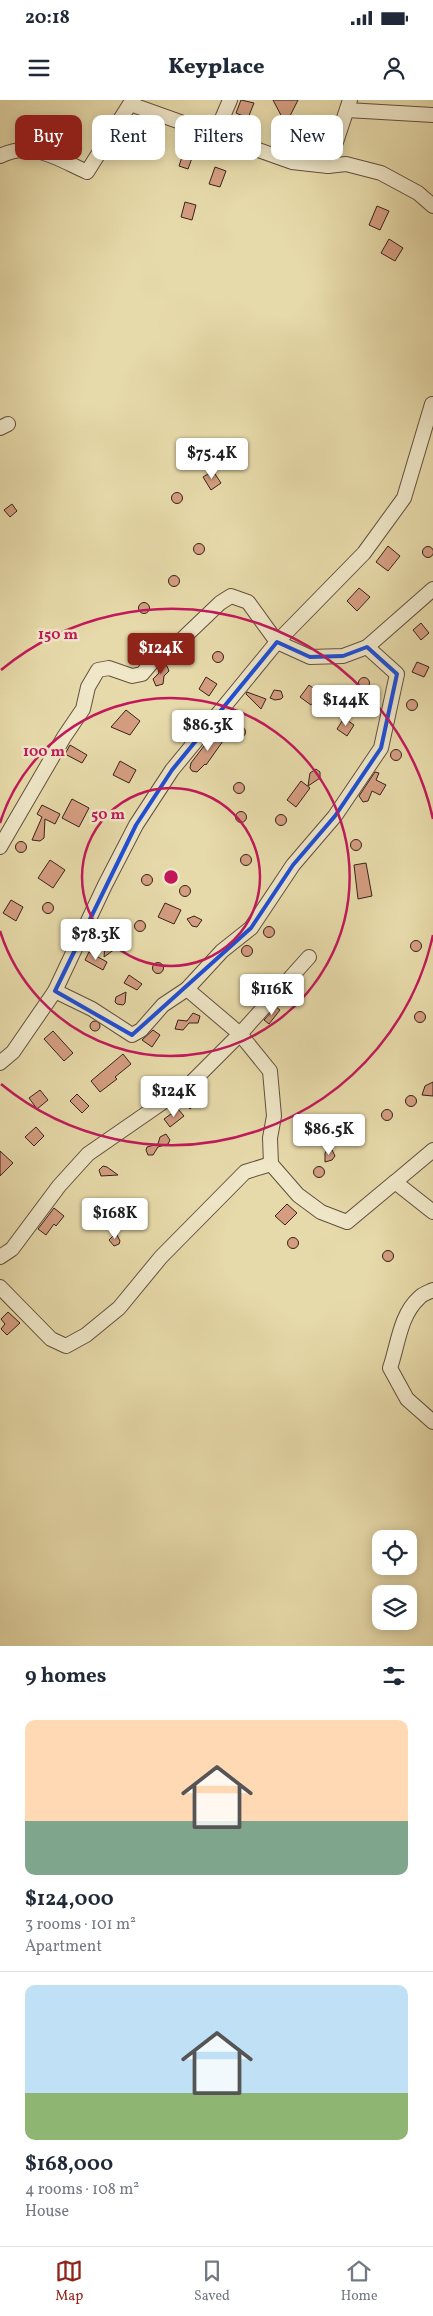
<!DOCTYPE html>
<meta charset="utf-8">
<style>
:root{--surface:#fff;--page:#f2f2f3;--text:#1f2937;--muted:#747a83;--line:#e0e1e3;--accent:#8f2418}
body{margin:0;font-family:Vollkorn,serif;background:var(--page);color:var(--text);height:100vh;display:flex;flex-direction:column;font-size:19px;white-space:nowrap}
*{box-sizing:border-box;margin:0}
p{font-size:16px;color:var(--muted)}
.icon{flex:none;width:28px;height:28px;fill:none;stroke:currentColor;stroke-width:2;stroke-linecap:round;stroke-linejoin:round}
.map{position:relative;height:1546px;overflow:hidden}
.panel{display:flex;flex-direction:column;background:var(--surface);flex:1}
.panel>*{flex:none}
.banner{position:absolute;left:15px;top:15px;width:404px;height:45px;display:flex;gap:10px}
.tools{position:absolute;left:372px;top:1430px;display:grid;gap:10px}
.tools a{display:grid;place-items:center;width:45px;height:45px;border-radius:10px;background:var(--surface);box-shadow:0 2px 12px #0003;font-size:25px}
.price{position:absolute;translate:-50% -42px;padding:0 11px;border-radius:5px;background:#fff;color:#222;font-size:16px;line-height:32px;filter:drop-shadow(0 1px 2px #0008)}
.price::after{content:'';position:absolute;left:50%;top:30px;width:15px;height:11px;margin-left:-8px;background:inherit;clip-path:polygon(0 0,100% 0,50% 100%)}
.price.on{background:var(--accent);color:#fff}
ul{padding:0;list-style:none}
li{display:grid;align-content:center;gap:10px;height:265px;padding:0 25px}
li+li{border-top:1px solid var(--line)}
li span{display:grid;place-items:center;height:155px;border-radius:10px;color:#555}
li>.icon{margin-inline-start:auto}
span .icon{width:90px;height:90px;fill:#fffc;stroke-width:1}
li b{font-size:21px}
h2{display:flex;justify-content:space-between;align-items:center;height:60px;padding:0 25px;font-size:21px}
.pill{padding:0 18px;border-radius:10px;background:var(--surface);box-shadow:0 2px 12px #0003;font-size:18px;line-height:45px}
.pill.on{background:var(--accent);color:#fff}
.status{display:flex;justify-content:space-between;align-items:center;height:35px;padding:0 25px;background:var(--surface);direction:ltr}
.status svg{height:14px;fill:currentColor}
header{display:flex;justify-content:space-between;align-items:center;height:65px;padding:0 25px;background:var(--surface);font-size:22px;font-weight:800}
.tabs{display:flex;justify-content:space-around;align-items:center;height:70px;border-top:1px solid var(--line);background:var(--surface);font-size:14px;color:var(--muted)}
.tabs a{display:grid;justify-items:center;gap:2px}
.tabs .on{color:var(--accent)}
.map>svg:first-child{display:block}
</style>
<div class="status"><b>20:18</b><svg viewBox="0 0 49 12"><path d="M0 12V9h3v3zM5 12V6h3v6zM10 12V3h3v9zM15 12V0h3v12zM26 1h20v11H26zM47 4h2v5h-2z"/></svg></div>
<header><svg class="icon" aria-label="menu" viewBox="0 0 24 24"><path d="M4 6h16M4 12h16M4 18h16"/></svg>Keyplace<svg class="icon" aria-label="person" viewBox="0 0 24 24"><circle cx="12" cy="8" r="4"/><path d="M4 21q1-7 8-7t8 7"/></svg></header>
<div class="map">
<svg width="433" height="1546" viewBox="0 0 433 1546">
<rect width="100%" height="100%" fill="#e7daaa"/>
<filter id="stains"><feTurbulence type="fractalNoise" baseFrequency=".004" numOctaves="4"/><feColorMatrix values="0 0 0 0 .2 0 0 0 0 .09 0 0 0 0 .02 0 0 0 .5 -.17"/></filter>
<radialGradient id="worn" r=".72"><stop offset=".6" stop-color="#630" stop-opacity="0"/><stop offset="1" stop-color="#630" stop-opacity=".3"/></radialGradient>
<!-- building -->
<g fill="#d49d80" stroke="#36221a">
<path d="M241,0L254,3L248,18L236,13Z"/>
<path d="M273,0H298L290,16L283,19Z"/>
<path d="M183,54L192,58L188,69L179,66Z"/>
<path d="M215,67L226,71L220,87L209,84Z"/>
<path d="M185,102L196,105L192,120L181,117Z"/>
<path d="M377,106L389,111L380,130L369,125Z"/>
<path d="M389,139L403,148L395,161L381,153Z"/>
<path d="M213,371L221,383L211,390L203,377Z"/>
<circle cx="177" cy="398" r="5.5"/>
<path d="M12,404L17,411L10,417L4,410Z"/>
<circle cx="199" cy="449" r="5.5"/>
<path d="M388,446L400,456L388,471L376,462Z"/>
<circle cx="428" cy="452" r="5.5"/>
<circle cx="174" cy="481" r="5.5"/>
<path d="M359,488L370,497L357,511L347,501Z"/>
<circle cx="144" cy="508" r="5.5"/>
<path d="M421,523L429,533L421,540L413,530Z"/>
<circle cx="138" cy="541" r="5.5"/>
<circle cx="218" cy="557" r="5.5"/>
<path d="M417,562L429,567L424,577L412,572Z"/>
<path d="M164,564L167,566L169,571L164,576L163,584L156,586L153,579L159,573L158,568Z"/>
<path d="M206,577L217,584L209,596L199,589Z"/>
<circle cx="364" cy="583" r="5.5"/>
<path d="M309,585L320,593L311,605L300,597Z"/>
<path d="M274,590L281,591L283,597L281,599L275,600L270,598Z"/>
<path d="M247,592L266,599L261,609L246,594Z"/>
<circle cx="412" cy="605" r="5.5"/>
<path d="M126,610L140,621L130,635L111,627Z"/>
<path d="M344,618L354,625L347,636L337,629Z"/>
<circle cx="240" cy="632" r="5.5"/>
<path d="M221,629L228,634L206,665L205,664L197,672L192,671L190,668L191,663L204,646L207,648Z"/>
<path d="M70,645L87,655L82,663L65,654Z"/>
<circle cx="396" cy="655" r="5.5"/>
<path d="M120,661L136,670L129,683L113,675Z"/>
<path d="M316,669L320,672V678L308,686L310,673Z"/>
<path d="M375,672L379,673L376,680L386,685L380,695L372,691L368,701L363,702L359,696Z"/>
<path d="M301,681L310,688L296,707L287,700Z"/>
<circle cx="239" cy="688" r="5.5"/>
<path d="M72,699L89,708L79,727L62,718Z"/>
<path d="M42,705L60,714L55,724L45,719L44,738L40,741L32,740L42,717L37,714Z"/>
<circle cx="241" cy="717" r="5.5"/>
<circle cx="281" cy="720" r="5.5"/>
<circle cx="356" cy="745" r="5.5"/>
<circle cx="21" cy="747" r="5.5"/>
<circle cx="246" cy="760" r="5.5"/>
<path d="M50,760L65,770L53,788L38,778Z"/>
<path d="M366,763L372,796L358,799L354,765Z"/>
<circle cx="147" cy="780" r="5.5"/>
<circle cx="185" cy="791" r="5.5"/>
<path d="M11,800L23,807L16,821L3,813Z"/>
<circle cx="48" cy="808" r="5.5"/>
<path d="M165,803L181,810L174,824L158,817Z"/>
<path d="M194,816L202,820L197,827L192,826L187,819Z"/>
<circle cx="140" cy="826" r="5.5"/>
<circle cx="269" cy="832" r="5.5"/>
<circle cx="416" cy="846" r="5.5"/>
<path d="M111,841L116,844L115,849L104,857L105,845Z"/>
<circle cx="247" cy="851" r="5.5"/>
<path d="M89,852L107,862L103,870L85,860Z"/>
<circle cx="158" cy="868" r="5.5"/>
<path d="M129,875L142,884L137,890L124,883Z"/>
<path d="M126,892L125,903L123,905L117,904L115,902L116,897Z"/>
<path d="M276,907L280,910L269,924L264,920Z"/>
<circle cx="420" cy="917" r="5.5"/>
<path d="M193,913L200,916L198,923H189L183,930L175,929L178,920L187,921Z"/>
<circle cx="95" cy="926" r="5"/>
<path d="M153,930L160,935L152,947L142,940Z"/>
<path d="M53,931L73,953L64,961L44,939Z"/>
<path d="M123,954L131,964L115,977L117,979L100,992L91,981Z"/>
<path d="M433,982V996L422,995L425,986Z"/>
<path d="M40,990L48,1000L37,1009L29,998Z"/>
<path d="M195,992L201,1000L190,1009L184,1001Z"/>
<path d="M77,994L89,1006L82,1013L70,1001Z"/>
<circle cx="411" cy="1001" r="5.5"/>
<path d="M178,1009L184,1016L170,1027L164,1019Z"/>
<circle cx="387" cy="1015" r="5.5"/>
<path d="M36,1027L44,1036L34,1046L25,1037Z"/>
<path d="M166,1034L170,1040L168,1044L158,1047L153,1055H148L146,1050L147,1047L158,1044L160,1037Z"/>
<path d="M327,1050H332L335,1056L332,1060L325,1062V1053Z"/>
<path d="M0,1051L13,1063L0,1076Z"/>
<path d="M103,1066L107,1067L118,1075L101,1076L99,1070Z"/>
<circle cx="319" cy="1072" r="5.5"/>
<path d="M287,1104L297,1113L285,1125L275,1116Z"/>
<path d="M54,1108L64,1116L56,1126L54,1124L46,1135L38,1129Z"/>
<path d="M116,1133L120,1141L119,1144L114,1146L109,1140Z"/>
<circle cx="293" cy="1143" r="5.5"/>
<circle cx="388" cy="1156" r="5.5"/>
<path d="M8,1212L20,1223L7,1235L1,1229L5,1224L1,1219Z"/>
</g>
<g fill="none" stroke-linecap="round" stroke-linejoin="round">
<defs>
<g id="minor">
<path d="M347,10L433,15"/>
<path d="M215,35L230,0"/>
<path d="M0,56C32,40 58,59 87,72L130,4L292,62L328,66L346,64L381,73L418,93L433,106"/>
<path d="M328,66L350,0"/>
<path d="M0,328L8,324"/>
<path d="M367,547L397,574L381,648L335,716L293,765L251,828L222,851L187,889L240,934L270,971L274,1016L270,1038L271,1064L298,1095L321,1112L347,1122L395,1082L433,1112"/>
<path d="M0,747L64,637L83,609L88,587L98,570L109,568L132,576L142,574L153,561L176,545L220,503L231,496L248,502L277,542L310,557L343,556L367,547L433,489"/>
<path d="M55,891L92,909L132,935L141,930L163,905L187,889"/>
<path d="M0,963L13,952L55,891L105,785L136,725L172,670L277,542L364,453L404,398L432,304"/>
<path d="M395,1082L433,1050"/>
<path d="M0,1157L12,1149L59,1086L88,1054L192,982L240,934L309,857"/>
<path d="M0,1187L51,1239L66,1246L86,1235L119,1208L161,1157L245,1072L271,1064"/>
<path d="M433,1190C429,1192 422,1194 419,1198C400,1215 398,1245 390,1268L407,1299L433,1322"/>
</g>
</defs>
<!-- minor casing -->
<use href="#minor" stroke="#62503e" stroke-width="16"/>
<!-- minor -->
<use href="#minor" stroke="#efe7c8" stroke-width="14"/>
</g>
<!-- marked area -->
<path fill="none" stroke="#1d4ed8" stroke-width="4" stroke-linejoin="round" d="M277,542L310,557L343,556L367,547L397,574L381,648L335,716L293,765L251,828L132,935L55,891L136,725L172,670Z"/>
<!-- distance rings -->
<g fill="none" stroke="#c2185b" stroke-width="2.5">
<circle cx="171" cy="777" r="89"/>
<path d="M0 723A179 179 0 1 1 0 831"/>
<path d="M433 835A268 268 0 0 1 1 984M1 570A268 268 0 0 1 433 719"/>
</g>
<circle cx="171" cy="777" r="8" fill="#c2185b" stroke="#efe7c8" stroke-width="2.5"/>
<g font-size="15" text-anchor="middle" font-weight="bold" fill="#c2185b" stroke="#efe7c8" stroke-width="5" stroke-linejoin="round" paint-order="stroke">
<text x="58" y="539">150 m</text>
<text x="44" y="656">100 m</text>
<text x="108" y="719">50 m</text>
</g>
<rect width="100%" height="100%" filter="url(#stains)"/>
<rect width="100%" height="100%" fill="url(#worn)"/>
</svg>
<div class="tools">
<a><svg class="icon" aria-label="locate" viewBox="0 0 24 24"><circle cx="12" cy="12" r="6"/><path d="M12 2v4M12 18v4M2 12h4M18 12h4"/></svg></a>
<a><svg class="icon" aria-label="layers" viewBox="0 0 24 24"><path d="M12 4l9 5-9 5-9-5zM3 14l9 5 9-5"/></svg></a>
</div>
<b class="price" style="left:212px;top:380px">$75.4K</b>
<b class="price on" style="left:161px;top:575px">$124K</b>
<b class="price" style="left:346px;top:627px">$144K</b>
<b class="price" style="left:208px;top:652px">$86.3K</b>
<b class="price" style="left:96px;top:861px">$78.3K</b>
<b class="price" style="left:272px;top:916px">$116K</b>
<b class="price" style="left:174px;top:1018px">$124K</b>
<b class="price" style="left:329px;top:1056px">$86.5K</b>
<b class="price" style="left:115px;top:1140px">$168K</b>
<div class="banner">
<a class="pill on">Buy</a>
<a class="pill">Rent</a>
<a class="pill">Filters</a>
<a class="pill">New</a>
</div>
</div>
<section class="panel">
<h2>9 homes<svg class="icon" aria-label="filters" viewBox="0 0 24 24"><path d="M4 7h16M4 17h16"/><circle cx="9" cy="7" r="2"/><circle cx="15" cy="17" r="2"/></svg></h2>
<ul>
<li><span style="background:linear-gradient(#ffd9b3 65%,#7fa58c 0)"><svg class="icon" aria-label="home" viewBox="0 0 24 24"><path d="M3 11l9-7 9 7M6 9v11h12V9"/></svg></span><div><b>$124,000</b><p>3 rooms · 101 m²</p><p>Apartment</p></div></li>
<li><span style="background:linear-gradient(#bfe0f5 70%,#8fb573 0)"><svg class="icon" aria-label="home" viewBox="0 0 24 24"><path d="M3 11l9-7 9 7M6 9v11h12V9"/></svg></span><div><b>$168,000</b><p>4 rooms · 108 m²</p><p>House</p></div></li>
</ul>
</section>
<nav class="tabs">
<a class="on"><svg class="icon" aria-label="map" viewBox="0 0 24 24"><path d="M3 6l6-2 6 2 6-2v14l-6 2-6-2-6 2zM9 4v14M15 6v14"/></svg>Map</a>
<a><svg class="icon" aria-label="saved" viewBox="0 0 24 24"><path d="M7 4h10v16l-5-4-5 4z"/></svg>Saved</a>
<a><svg class="icon" aria-label="home" viewBox="0 0 24 24"><path d="M3 11l9-7 9 7M6 9v11h12V9"/></svg>Home</a>
</nav>
